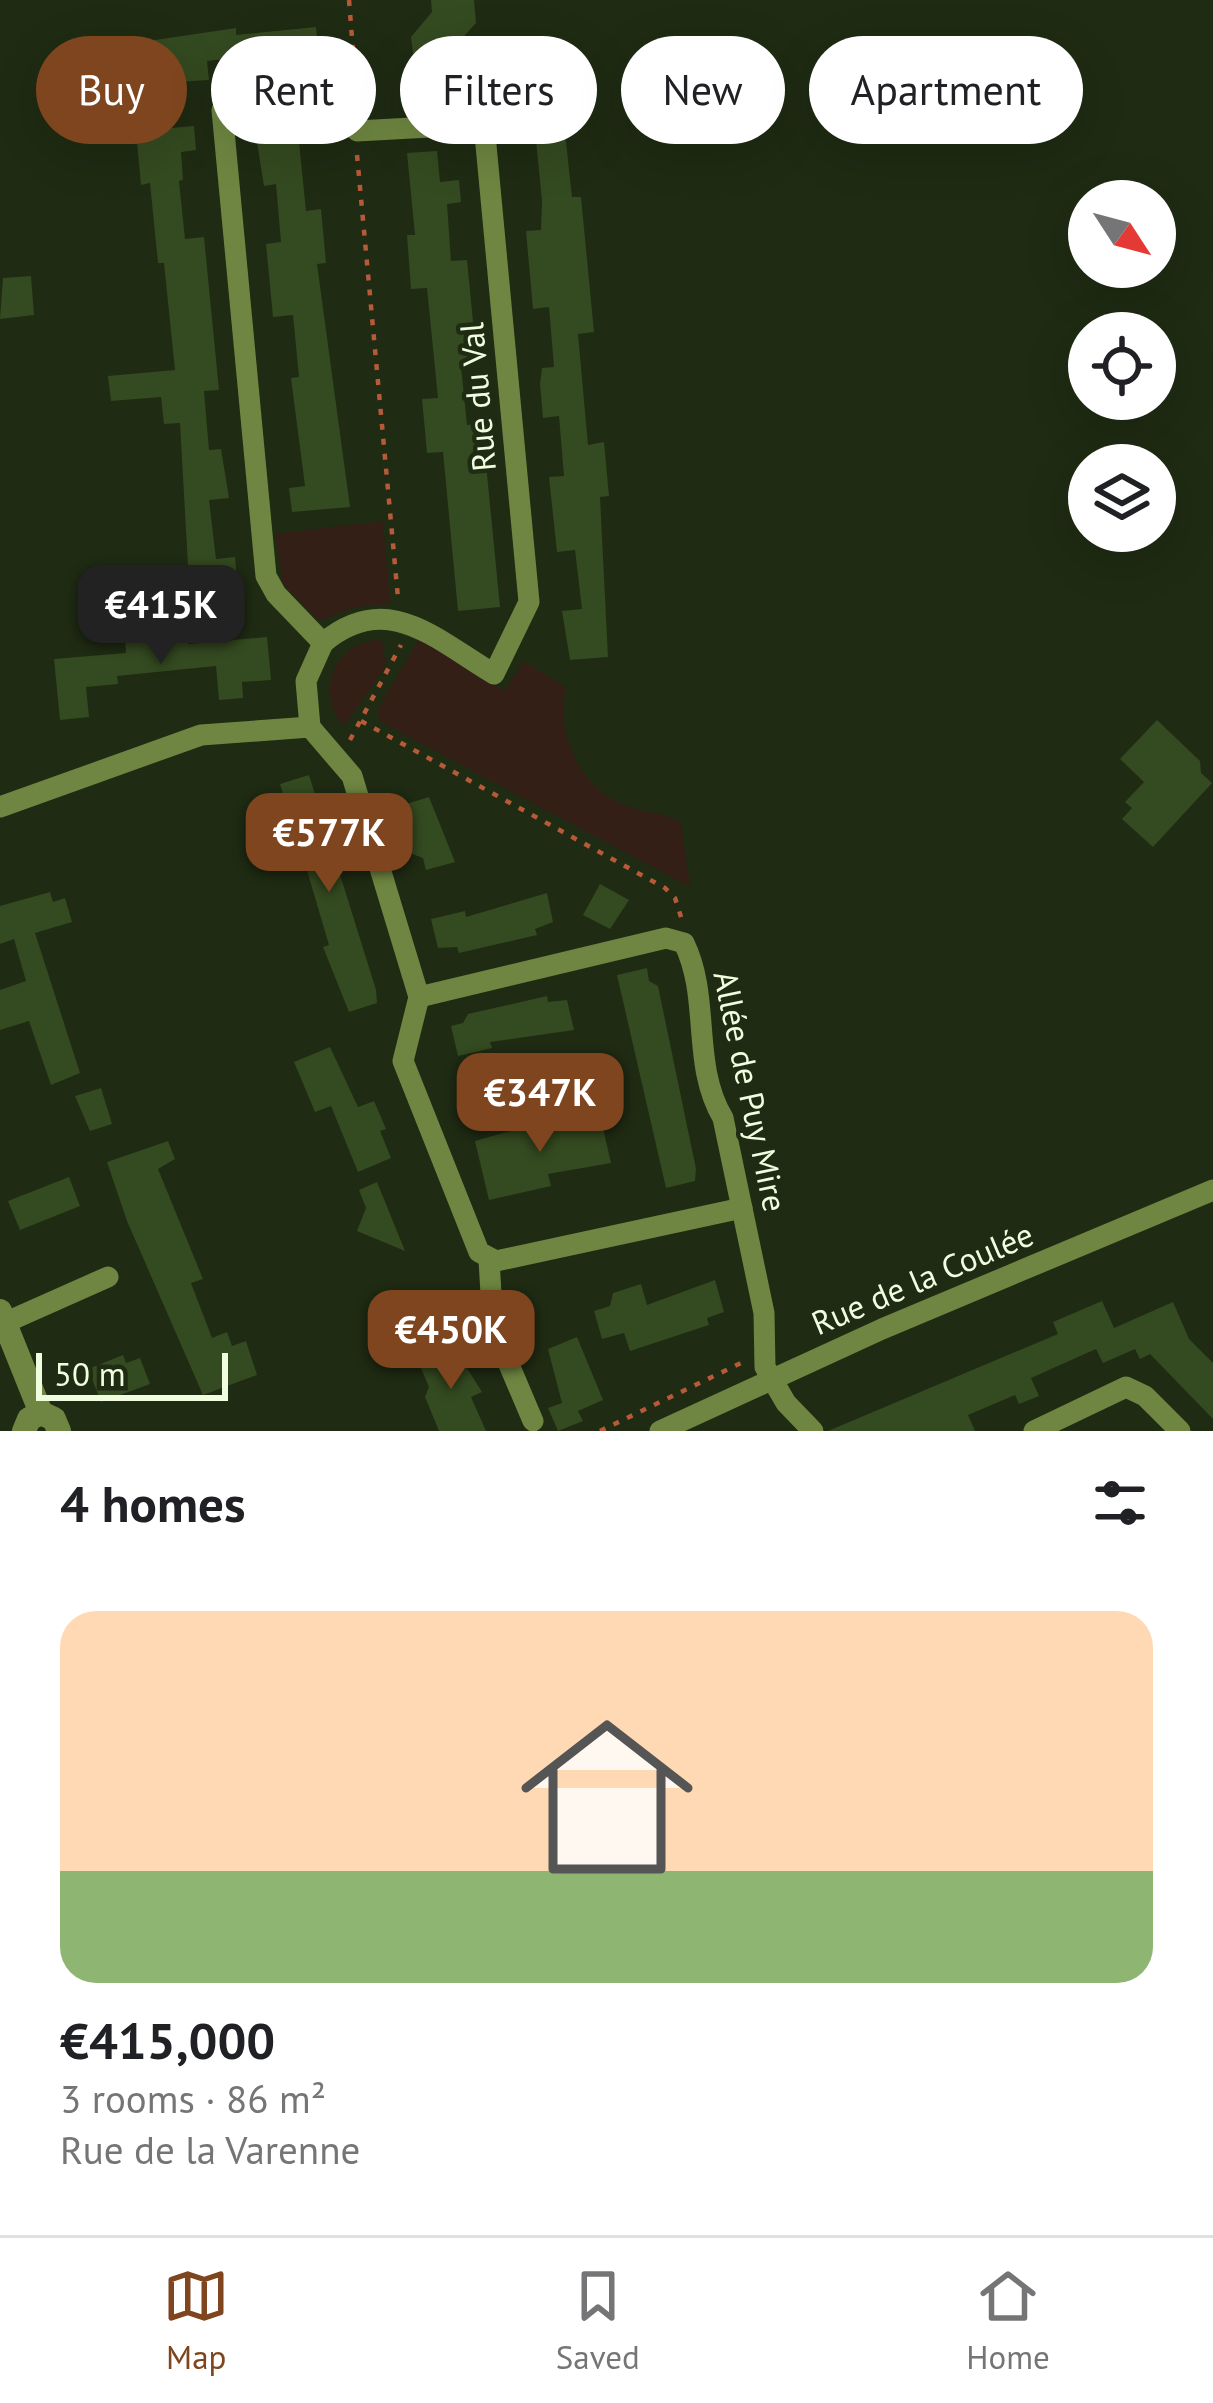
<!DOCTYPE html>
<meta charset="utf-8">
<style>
:root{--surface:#fff;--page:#f6f6f6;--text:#202124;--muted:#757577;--line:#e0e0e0;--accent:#7e451e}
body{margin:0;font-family:"PT Sans",sans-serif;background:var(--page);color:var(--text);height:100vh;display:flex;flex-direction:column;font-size:45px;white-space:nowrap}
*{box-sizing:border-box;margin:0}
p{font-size:39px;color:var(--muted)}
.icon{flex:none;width:66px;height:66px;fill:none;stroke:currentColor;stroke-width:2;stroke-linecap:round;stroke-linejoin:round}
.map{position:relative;height:1431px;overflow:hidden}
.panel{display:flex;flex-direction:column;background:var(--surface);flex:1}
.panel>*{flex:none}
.banner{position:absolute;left:36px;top:36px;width:1143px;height:108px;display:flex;gap:24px}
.needle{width:78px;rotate:126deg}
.tools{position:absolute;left:1068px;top:180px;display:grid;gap:24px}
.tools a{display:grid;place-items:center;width:108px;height:108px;border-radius:50%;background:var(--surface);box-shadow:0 12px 48px #0002;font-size:60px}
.scale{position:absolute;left:36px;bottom:30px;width:192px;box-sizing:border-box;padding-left:12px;border:6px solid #f0fddf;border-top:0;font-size:33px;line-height:42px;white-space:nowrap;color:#f0fddf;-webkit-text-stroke:9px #1f2b13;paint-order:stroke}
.price{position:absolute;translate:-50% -102px;padding:0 27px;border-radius:24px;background:var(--accent);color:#fff;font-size:39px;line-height:78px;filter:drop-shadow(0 3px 6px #0008)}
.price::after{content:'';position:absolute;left:50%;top:72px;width:36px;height:27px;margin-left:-18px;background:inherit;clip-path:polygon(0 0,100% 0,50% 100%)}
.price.selected{background:#222;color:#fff}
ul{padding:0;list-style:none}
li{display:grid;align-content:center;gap:24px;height:636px;padding:0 60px}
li+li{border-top:3px solid var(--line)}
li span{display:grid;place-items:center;height:372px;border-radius:36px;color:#555}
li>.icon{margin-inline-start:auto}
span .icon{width:216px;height:216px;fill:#fffc;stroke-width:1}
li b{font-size:51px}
h2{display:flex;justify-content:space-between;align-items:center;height:144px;padding:0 60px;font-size:51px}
.chip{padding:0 42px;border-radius:54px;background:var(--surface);box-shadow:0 12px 48px #0002;font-size:42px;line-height:108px}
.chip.selected{background:var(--accent);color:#fff}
.tabs{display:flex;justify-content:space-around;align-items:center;height:168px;border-top:3px solid var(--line);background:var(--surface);font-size:33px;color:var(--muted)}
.tabs a{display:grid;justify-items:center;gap:6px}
.tabs .selected{color:var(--accent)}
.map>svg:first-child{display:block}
</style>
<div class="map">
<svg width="1213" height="1431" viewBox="0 0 1213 1431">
<rect width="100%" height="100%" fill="#1f2b13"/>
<!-- green -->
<g fill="#341f16">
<path d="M383,521L390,604L356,607L319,621L283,584L275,534Z"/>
<path d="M419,639L505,691L523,661L566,687C555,736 581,795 636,809C653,814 665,812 681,823L690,887L379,721L378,709Z"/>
<path d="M382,640L386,666L344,726C313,692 336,639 382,640Z"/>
</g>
<!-- building -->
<g fill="#344a20">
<path d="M431,0H474L476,23L444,58L414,62L411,37L432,12Z"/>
<path d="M316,27L320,69L269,71L268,54L207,61L209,80L112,86L108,47L236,28V35Z"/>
<path d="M563,114L572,197H581L594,332L578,334L588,445L604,442L609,496L600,497L608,657L570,660L562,611L582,609L575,550L557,552L549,477L564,476L559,416L543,418L540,384L542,368L554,367L549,307L533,309L526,231L541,230L542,201L536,140L517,141L514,119Z"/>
<path d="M194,126L196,150L181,152L183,180L179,181L185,239L204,237L219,390L204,391L209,450L221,449L229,498L209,500L216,559L235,557L237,579L189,584L180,423L164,424L161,397L111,401L108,376L175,370L164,263H158L150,183L141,185L136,131Z"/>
<path d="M298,132L306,211L321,209L326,263L317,264L350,507L292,512L289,488L305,486L291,378L299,377L293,315L273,317L266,244L281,242L276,184L264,186L256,136Z"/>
<path d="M437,151L440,182L459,180L461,202L447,204L451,261L467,260L474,332L477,364L461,366L467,425L482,423L500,607L458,611L443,452L427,453L422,399L438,398L427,288L411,289L407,235H415L407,153Z"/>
<path d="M31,276L34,315L0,319L3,278Z"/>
<path d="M187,632L188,644L267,637L271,680L242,682L243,698L219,700L216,666L117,676L118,684L86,687L89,717L60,720L54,659L126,653L125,638Z"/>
<path d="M1157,720L1200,761L1201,773L1212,783L1153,847L1122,819L1132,808L1125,802L1144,782L1120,759Z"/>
<path d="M309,775L376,990L377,1003L349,1012L323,947L329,945L301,850L294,852L284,819L290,817L280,784Z"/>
<path d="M429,797L455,862L426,870L423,858L412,854L400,806Z"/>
<path d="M600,884L629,900L610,929L583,915Z"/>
<path d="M50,892L53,902L65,898L72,922L35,933L80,1073L51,1085L29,1021L0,1030V990L26,981L14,939L0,944V906Z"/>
<path d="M547,893L553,922L535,929L537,935L459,953L457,947L438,948L431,919L465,911L466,917Z"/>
<path d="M647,968L649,981L658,986L696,1169L695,1181L666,1188L617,975Z"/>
<path d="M547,996L548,1002L567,1000L574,1030L490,1042L492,1048L458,1056L451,1026L463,1023L468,1014Z"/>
<path d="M330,1047L358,1107L374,1101L386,1129L380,1131L391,1158L358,1172L331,1106L315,1112L294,1062Z"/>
<path d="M101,1088L112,1124L90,1131L75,1096Z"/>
<path d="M600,1115L611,1163L548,1174L551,1186L489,1200L475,1141L528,1126L538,1129Z"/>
<path d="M168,1141L175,1159L158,1169L203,1279L191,1283L212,1338L227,1332L232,1346L246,1341L257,1375L203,1395L127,1221L107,1162Z"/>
<path d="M69,1177L80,1206L20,1230L8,1201Z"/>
<path d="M377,1182L405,1251L357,1231L366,1208L359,1190Z"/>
<path d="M715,1280L724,1312L707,1318L709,1325L630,1351L624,1333L602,1339L594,1311L610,1306L613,1293L641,1284L647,1305Z"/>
<path d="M1102,1301L1114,1328L1173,1302L1189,1339L1213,1363V1419L1150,1354L1140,1359L1135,1349L1103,1363L1096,1349L1031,1378L1039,1396L1019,1404L1015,1395L968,1415L975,1431H828L1058,1334L1053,1322Z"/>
<path d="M577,1337L603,1400L578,1411L583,1421L558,1431L548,1408L562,1403L548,1349Z"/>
<path d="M453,1346L482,1392L471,1397L486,1431H439L425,1397L429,1387L418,1361Z"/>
<path d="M123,1355L126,1363L140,1358L150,1384L101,1402L88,1369Z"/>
</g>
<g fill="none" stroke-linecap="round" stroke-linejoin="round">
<!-- path -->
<g stroke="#b75a39" stroke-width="4.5" stroke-dasharray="6 9" stroke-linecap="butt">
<path d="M349,0L355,76"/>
<path d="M357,155L398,598"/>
<path d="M361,721L665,888L675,898L682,920"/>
<path d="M350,740L401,645"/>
<path d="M600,1431L741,1363"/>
</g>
<!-- minor -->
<g stroke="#6e8641" stroke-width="21">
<path d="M353,99L357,131L484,124L529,602L494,674C435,639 387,589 323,643L276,594L266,576L222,110Z"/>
<path d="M310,727L306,681L323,643"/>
<path d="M0,807L201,735L310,727L352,776L419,997L403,1061L479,1252L496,1261L742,1208"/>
<path d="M419,997L666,938L684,943C711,998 691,1065 723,1118L764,1313L765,1367L786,1403L813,1431"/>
<path d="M489,1260L493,1327L533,1421"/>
<path d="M0,1325L108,1277"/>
<path d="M660,1431L882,1329L1213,1190"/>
<path d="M1034,1431L1126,1387L1145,1396L1180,1431"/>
</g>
<!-- tertiary -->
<g stroke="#6e8641" stroke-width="24">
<path d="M0,1311L41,1413"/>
<path d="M24,1431L29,1419L41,1413L54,1419L59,1431"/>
</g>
</g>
<g text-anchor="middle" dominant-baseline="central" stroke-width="9" stroke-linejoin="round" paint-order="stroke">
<!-- street labels -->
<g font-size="33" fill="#f0fddf" stroke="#1f2b13">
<text transform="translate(477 397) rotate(-95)">Rue du Val</text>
<text transform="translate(751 1091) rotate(78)">Allée de Puy Mire</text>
<text transform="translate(922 1278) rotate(-23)">Rue de la Coulée</text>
</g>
</g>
</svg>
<div class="tools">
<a><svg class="needle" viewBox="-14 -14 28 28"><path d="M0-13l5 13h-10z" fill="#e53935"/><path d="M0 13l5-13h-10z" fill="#757577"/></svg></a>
<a><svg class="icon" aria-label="locate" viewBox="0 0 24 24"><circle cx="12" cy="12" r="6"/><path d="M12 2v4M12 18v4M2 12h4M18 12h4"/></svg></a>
<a><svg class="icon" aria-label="layers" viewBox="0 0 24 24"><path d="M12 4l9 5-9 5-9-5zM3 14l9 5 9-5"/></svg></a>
</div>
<div class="scale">50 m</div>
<b class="price selected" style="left:161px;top:667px">€415K</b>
<b class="price" style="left:329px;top:895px">€577K</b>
<b class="price" style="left:540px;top:1155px">€347K</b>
<b class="price" style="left:451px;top:1392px">€450K</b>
<div class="banner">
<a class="chip selected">Buy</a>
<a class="chip">Rent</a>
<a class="chip">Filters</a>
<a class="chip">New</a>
<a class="chip">Apartment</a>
</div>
</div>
<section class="panel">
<h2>4 homes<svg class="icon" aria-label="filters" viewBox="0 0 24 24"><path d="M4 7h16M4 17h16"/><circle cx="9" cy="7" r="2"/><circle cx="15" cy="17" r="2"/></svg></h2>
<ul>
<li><span style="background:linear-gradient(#ffd9b3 70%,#8fb573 0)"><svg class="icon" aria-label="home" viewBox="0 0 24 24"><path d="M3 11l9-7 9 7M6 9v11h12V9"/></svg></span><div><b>€415,000</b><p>3 rooms · 86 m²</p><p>Rue de la Varenne</p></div></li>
</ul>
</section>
<nav class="tabs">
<a class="selected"><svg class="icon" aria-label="map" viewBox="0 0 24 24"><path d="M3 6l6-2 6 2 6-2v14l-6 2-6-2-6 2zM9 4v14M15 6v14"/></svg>Map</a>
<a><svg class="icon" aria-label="saved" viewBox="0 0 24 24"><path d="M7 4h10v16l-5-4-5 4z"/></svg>Saved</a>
<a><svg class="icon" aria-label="home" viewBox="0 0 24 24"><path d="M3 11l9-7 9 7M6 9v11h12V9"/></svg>Home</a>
</nav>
